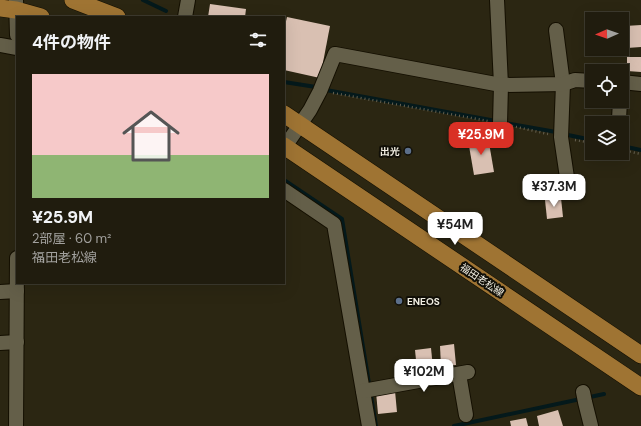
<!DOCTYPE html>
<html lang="ja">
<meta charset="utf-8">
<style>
:root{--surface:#201c0e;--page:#2d291c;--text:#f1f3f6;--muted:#a2a19e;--line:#3d3a2e;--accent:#d93025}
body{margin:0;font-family:"DM Sans","Noto Sans JP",sans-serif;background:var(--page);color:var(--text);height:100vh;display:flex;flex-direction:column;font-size:15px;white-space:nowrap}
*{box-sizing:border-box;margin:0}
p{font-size:13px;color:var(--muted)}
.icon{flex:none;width:22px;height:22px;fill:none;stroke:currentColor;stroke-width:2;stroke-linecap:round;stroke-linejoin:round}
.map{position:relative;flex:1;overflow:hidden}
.details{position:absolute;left:16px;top:16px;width:269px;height:268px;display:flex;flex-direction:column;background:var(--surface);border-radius:0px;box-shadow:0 4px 16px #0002,0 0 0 1px var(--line)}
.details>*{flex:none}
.needle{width:26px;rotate:268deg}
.controls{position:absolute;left:585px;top:12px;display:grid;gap:8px}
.controls a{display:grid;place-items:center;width:44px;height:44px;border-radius:0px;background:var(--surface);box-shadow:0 4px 16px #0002,0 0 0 1px var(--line);font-size:20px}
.price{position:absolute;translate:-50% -34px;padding:0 9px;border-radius:8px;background:#fff;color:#222;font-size:13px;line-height:26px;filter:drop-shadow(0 1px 2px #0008)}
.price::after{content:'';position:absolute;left:50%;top:24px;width:12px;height:9px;margin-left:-6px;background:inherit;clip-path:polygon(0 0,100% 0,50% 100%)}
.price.on{background:var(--accent);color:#fff}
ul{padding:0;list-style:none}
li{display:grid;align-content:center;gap:8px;height:212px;padding:0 16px}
li span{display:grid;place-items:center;height:124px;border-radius:0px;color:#555}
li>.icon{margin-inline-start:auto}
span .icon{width:72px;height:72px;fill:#fffc;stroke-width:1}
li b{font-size:17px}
h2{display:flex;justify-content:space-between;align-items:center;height:48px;padding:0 16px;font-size:17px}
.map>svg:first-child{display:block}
</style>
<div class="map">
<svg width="641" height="426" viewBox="0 0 641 426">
<rect width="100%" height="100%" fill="#2b2612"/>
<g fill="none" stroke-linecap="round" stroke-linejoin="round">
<!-- stream -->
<g stroke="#04191b" stroke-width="4">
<path d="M143,0L166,11"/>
<path d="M284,82L316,87"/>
<path d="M326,90L496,121"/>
<path d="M505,123L556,132"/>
<path d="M568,135L592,140"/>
<path d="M622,146L641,150"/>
<path d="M284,180L342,219L376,426"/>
<path d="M454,426L604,394"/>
</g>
</g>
<!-- building -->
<g fill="#d9c0b2">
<path d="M210,4L246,9L245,17H208Z"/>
<path d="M287,17L330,26L320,78L284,70V30Z"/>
<path d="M641,25V47L627,48L625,26Z"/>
<path d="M627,57H641V72L627,71Z"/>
<path d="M488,137L494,172L474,175L468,140Z"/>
<path d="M561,198L563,217L547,219L545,200Z"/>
<path d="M454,344L456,365L441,366L440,346Z"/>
<path d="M431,348L433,368L417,370L415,350Z"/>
<path d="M395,391L397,412L378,414L376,392Z"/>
<path d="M558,410L563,426H539L537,416Z"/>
<path d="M526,418L528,426H511L510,421Z"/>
</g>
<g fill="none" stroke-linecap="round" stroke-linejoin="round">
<defs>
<g id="minor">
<path d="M16,0L17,35"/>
<path d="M497,0L501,85L500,123"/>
<path d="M185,17L188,0"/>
<path d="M556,30L563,84L561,137L569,191"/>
<path d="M0,45L17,48"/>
<path d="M622,82L641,84"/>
<path d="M619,119L620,101"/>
<path d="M284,148L310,110L320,91L335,54L501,85L563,84L575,80L592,81"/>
<path d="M284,190L334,224L369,426"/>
<path d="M0,292L17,291"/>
<path d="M0,343L17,342"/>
<path d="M459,374L466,415"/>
<path d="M363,391L468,372"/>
<path d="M583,392L585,402L591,426"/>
<path d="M16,426L17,258"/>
</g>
<g id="major">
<path d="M73,0L117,17"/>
<path d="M0,8L16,10L41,17"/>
<path d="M284,114L641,355"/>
<path d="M284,146L641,387"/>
</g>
</defs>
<!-- minor casing -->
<use href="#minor" stroke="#140f00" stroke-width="16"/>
<!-- major casing -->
<use href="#major" stroke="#140f00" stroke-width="18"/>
<!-- path -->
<g stroke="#676251" stroke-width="2.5" stroke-dasharray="1 3" stroke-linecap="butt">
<path d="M333,93L488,121"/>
<path d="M512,126L548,134"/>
<path d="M575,140L592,143"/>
<path d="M622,150L641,154"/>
</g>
<!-- minor -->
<use href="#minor" stroke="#645f49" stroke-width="14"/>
<!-- major -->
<use href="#major" stroke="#9f7433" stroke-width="17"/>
</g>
<!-- markers -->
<g fill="#5c6f8a" stroke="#110f07" stroke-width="1.5">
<circle cx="408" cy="151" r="4"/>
<circle cx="399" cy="301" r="4"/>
</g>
<g text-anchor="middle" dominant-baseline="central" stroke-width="4" stroke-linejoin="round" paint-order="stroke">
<!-- poi labels -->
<g font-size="10" font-weight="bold" fill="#f0ede1" stroke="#110f07" text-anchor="end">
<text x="400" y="151">出光</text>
<text x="407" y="301" text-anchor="start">ENEOS</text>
</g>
<!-- street labels -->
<g font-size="10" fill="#f0ede1" stroke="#110f07">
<text transform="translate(482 280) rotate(34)">福田老松線</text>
</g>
</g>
</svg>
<div class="controls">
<a><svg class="needle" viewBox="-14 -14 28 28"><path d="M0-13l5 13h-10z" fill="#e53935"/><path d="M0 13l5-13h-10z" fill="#a2a19e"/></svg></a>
<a><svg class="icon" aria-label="locate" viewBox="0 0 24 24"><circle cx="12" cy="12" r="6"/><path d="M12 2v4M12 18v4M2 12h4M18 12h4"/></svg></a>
<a><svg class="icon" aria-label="layers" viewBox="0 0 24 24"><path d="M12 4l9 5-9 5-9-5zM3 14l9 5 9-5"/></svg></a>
</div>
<b class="price on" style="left:481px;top:156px">¥25.9M</b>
<b class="price" style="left:554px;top:208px">¥37.3M</b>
<b class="price" style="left:455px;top:246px">¥54M</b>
<b class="price" style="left:424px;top:393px">¥102M</b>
<section class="details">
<h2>4件の物件<svg class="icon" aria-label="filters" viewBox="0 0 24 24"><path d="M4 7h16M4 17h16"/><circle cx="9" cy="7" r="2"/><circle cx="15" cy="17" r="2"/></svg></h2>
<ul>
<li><span style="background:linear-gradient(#f6c9c9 65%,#8fb573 0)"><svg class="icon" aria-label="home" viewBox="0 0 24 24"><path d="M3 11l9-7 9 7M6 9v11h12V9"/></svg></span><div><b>¥25.9M</b><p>2部屋 · 60 m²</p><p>福田老松線</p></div></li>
</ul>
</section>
</div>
